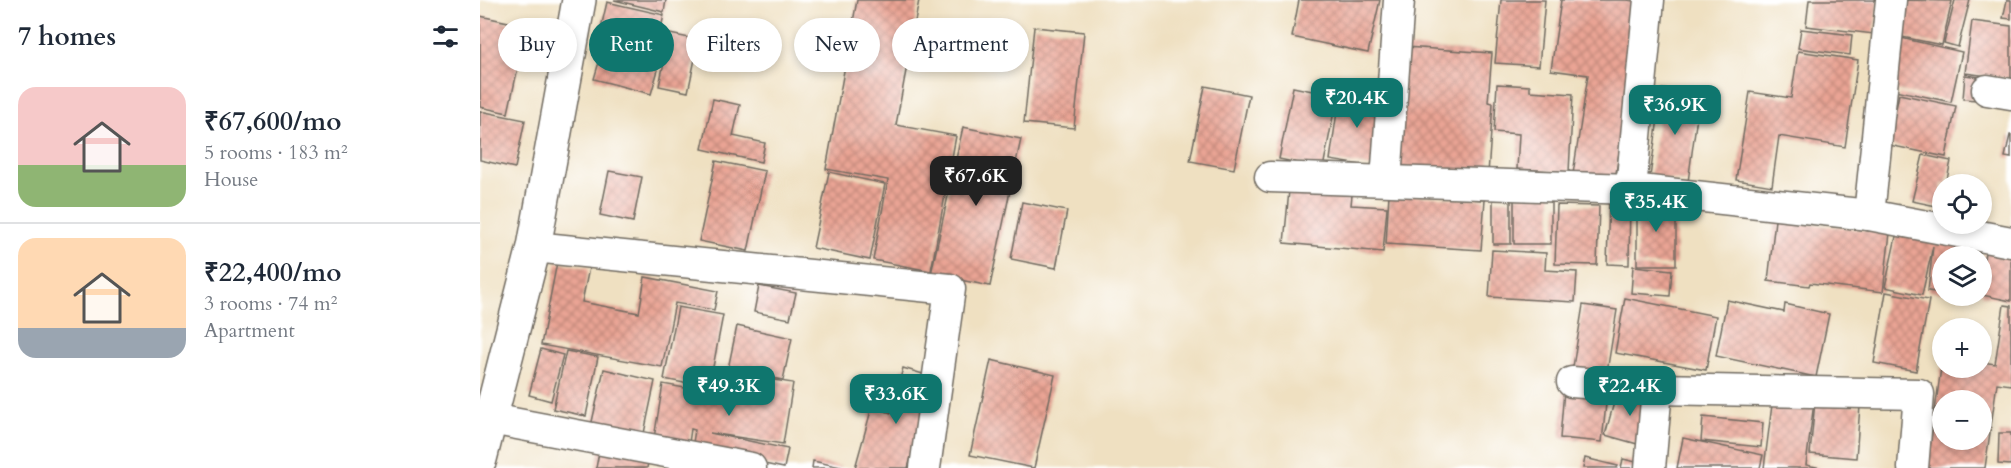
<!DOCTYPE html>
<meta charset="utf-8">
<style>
:root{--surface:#fff;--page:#f2f2f3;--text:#1f2937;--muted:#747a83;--line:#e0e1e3;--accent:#0f766e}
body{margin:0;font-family:Cardo,serif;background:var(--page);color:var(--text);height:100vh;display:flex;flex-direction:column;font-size:22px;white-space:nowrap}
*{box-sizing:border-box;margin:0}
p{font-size:20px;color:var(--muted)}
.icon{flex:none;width:33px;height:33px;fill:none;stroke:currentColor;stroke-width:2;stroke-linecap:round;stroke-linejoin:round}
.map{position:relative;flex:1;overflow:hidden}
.sheet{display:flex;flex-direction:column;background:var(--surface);width:480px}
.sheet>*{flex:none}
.guide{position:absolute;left:18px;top:18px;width:570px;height:54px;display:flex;gap:12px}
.buttons{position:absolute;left:1452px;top:174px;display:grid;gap:12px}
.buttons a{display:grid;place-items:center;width:60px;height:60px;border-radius:50%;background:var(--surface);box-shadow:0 3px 9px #0003;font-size:30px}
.price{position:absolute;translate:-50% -51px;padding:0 14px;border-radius:12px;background:var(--accent);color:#fff;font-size:20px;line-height:39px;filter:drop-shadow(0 2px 3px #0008)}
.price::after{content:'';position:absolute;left:50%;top:36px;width:18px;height:14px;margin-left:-9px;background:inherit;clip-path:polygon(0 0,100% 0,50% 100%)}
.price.current{background:#222;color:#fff}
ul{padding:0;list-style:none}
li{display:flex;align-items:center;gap:18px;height:150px;padding:0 18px}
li+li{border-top:2px solid var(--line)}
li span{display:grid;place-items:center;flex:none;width:168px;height:120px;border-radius:18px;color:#555}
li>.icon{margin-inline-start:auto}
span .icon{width:72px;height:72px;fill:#fffc;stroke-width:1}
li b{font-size:26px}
h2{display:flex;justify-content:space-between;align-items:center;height:72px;padding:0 18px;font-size:26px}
.tag{padding:0 21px;border-radius:27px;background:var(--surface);box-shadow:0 3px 9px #0003;font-size:21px;line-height:54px}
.tag.current{background:var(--accent);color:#fff}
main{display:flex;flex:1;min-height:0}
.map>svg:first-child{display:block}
</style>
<main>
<section class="sheet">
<h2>7 homes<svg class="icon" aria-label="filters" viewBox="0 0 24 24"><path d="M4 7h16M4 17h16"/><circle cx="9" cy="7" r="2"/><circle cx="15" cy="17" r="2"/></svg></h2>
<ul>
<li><span style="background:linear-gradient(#f6c9c9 65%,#8fb573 0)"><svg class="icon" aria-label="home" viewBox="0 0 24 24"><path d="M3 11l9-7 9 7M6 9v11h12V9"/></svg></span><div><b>₹67,600/mo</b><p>5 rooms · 183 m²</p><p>House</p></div></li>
<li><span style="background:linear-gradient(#ffd9b3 75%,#9aa5b1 0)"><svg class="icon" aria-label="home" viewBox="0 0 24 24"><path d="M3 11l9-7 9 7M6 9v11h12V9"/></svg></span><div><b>₹22,400/mo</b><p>3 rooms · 74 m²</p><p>Apartment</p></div></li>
</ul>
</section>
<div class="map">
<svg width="1531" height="468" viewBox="0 0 1531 468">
<defs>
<pattern id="building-cross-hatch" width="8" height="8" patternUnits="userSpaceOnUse" patternTransform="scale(1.5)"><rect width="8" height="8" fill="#eaa494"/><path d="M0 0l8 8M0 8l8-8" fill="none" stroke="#be8679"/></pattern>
</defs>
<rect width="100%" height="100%" fill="#fff"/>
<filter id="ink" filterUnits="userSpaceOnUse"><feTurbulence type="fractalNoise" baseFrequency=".0167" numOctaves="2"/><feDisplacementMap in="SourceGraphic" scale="12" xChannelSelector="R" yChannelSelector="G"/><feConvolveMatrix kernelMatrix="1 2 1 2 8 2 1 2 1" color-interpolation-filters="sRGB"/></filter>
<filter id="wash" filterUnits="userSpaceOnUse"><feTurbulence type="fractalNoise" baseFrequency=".008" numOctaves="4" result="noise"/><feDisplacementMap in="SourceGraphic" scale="24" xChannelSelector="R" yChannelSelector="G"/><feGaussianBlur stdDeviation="1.35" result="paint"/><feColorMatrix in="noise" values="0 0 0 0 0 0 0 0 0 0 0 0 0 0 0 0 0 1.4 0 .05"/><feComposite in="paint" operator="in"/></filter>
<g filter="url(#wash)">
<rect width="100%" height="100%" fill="#efe0c1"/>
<g id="blocks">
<!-- building -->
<g fill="url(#building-cross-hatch)" fill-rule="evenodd">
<path d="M134,0H186L184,12Z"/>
<path d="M377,0H439L416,125L476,136L451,271L393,260L408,180L346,169Z"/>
<path d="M819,0H900L888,53L812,37Z"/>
<path d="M1021,0H1065L1059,66L1015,63Z"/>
<path d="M1081,0H1147L1161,2L1135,180L1093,174L1108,75L1071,70Z"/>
<path d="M1329,0H1398L1394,34L1326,26Z"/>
<path d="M1425,0L1472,1L1462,45L1417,36Z"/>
<path d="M1475,0H1490L1478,47L1464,43Z"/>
<path d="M1527,0H1531V19L1523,18Z"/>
<path d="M127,2L184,15L175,55L118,41Z"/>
<path d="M0,16L47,26L28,113L0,107Z"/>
<path d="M1492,21L1531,26V79L1485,73Z"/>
<path d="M554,27L604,32L594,128L544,123Z"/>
<path d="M1321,29L1372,35L1370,55L1318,48Z"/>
<path d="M190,34L219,40L208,92L179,86Z"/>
<path d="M1421,38L1482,52L1471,102L1410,89Z"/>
<path d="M925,47L1012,53L1008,102L1013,103L1008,174L916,168Z"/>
<path d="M1318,51L1378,60L1365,147L1299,136L1292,186L1256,180L1270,92L1311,98Z"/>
<path d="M121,55L178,70L171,94L114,79Z"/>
<path d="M1485,75L1499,77L1497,100L1483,99Z"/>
<path d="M1017,84L1050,86V91L1093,94L1089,172L1037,169L1039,134L1014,132Z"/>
<path d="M725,86L769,95L754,169L710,161Z"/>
<path d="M813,87L857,96L843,168L799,159Z"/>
<path d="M1182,89L1220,94L1208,182L1170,177Z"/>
<path d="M860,91L904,98L894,167L850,160Z"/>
<path d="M1419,94L1476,106L1466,157L1409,145Z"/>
<path d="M233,99L260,105L253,136L285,143L281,162L222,149Z"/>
<path d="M0,111L45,120L35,168L0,160Z"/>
<path d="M483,127L541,139L510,286L451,274Z"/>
<path d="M1530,135H1531V158L1525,157Z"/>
<path d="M1443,155L1471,161L1466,184H1462L1461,207L1432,201Z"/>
<path d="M236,161L285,171L268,251L219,241Z"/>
<path d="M129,171L162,177L153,222L120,215Z"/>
<path d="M349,172L405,184L390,260L333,248Z"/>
<path d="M810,180L873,185L871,205L907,207L903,252L804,243Z"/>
<path d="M909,194L1005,200L1001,250L906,244Z"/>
<path d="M1071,195V244H1034V196Z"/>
<path d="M1129,198H1150L1149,265L1127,264Z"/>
<rect x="1013" y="200" width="18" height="44"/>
<rect x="1157" y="201" width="39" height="64"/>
<path d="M542,202L587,211L576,268L531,259Z"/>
<path d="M1077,205L1119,206L1117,265L1075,264Z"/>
<path d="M1295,220L1410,233L1403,292L1330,283L1329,286L1288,281Z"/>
<path d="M1417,232L1500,248L1499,256H1462V293L1448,291L1453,246L1442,295L1405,287Z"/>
<path d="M1507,242L1531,247V301L1502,295V269Z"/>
<path d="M1012,250L1066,253L1065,270L1097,272L1095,302L1009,297Z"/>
<path d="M77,262L109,268L102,302L159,313L165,277L238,291L234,310L195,303L182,367L61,345Z"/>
<path d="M1153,266L1192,270L1190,296L1151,293Z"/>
<path d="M279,286L316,293L310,319L274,312Z"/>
<path d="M1406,292L1449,300L1436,371L1394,363Z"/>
<path d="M1145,298L1236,316L1226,370L1135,353Z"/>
<path d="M1247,300L1304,312L1305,304L1349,314L1336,377L1236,356Z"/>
<path d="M1103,305L1137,310L1126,378L1092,373Z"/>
<path d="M1524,305L1531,306V385L1517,383L1505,468H1447L1461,368H1502V362L1515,364ZM1462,400H1502V440H1462Z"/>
<path d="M198,307L243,315L229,388L184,379Z"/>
<path d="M257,326L312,338L303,380L248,369Z"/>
<path d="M61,349L83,355L71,401L49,395Z"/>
<path d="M86,351L118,357L106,416L73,409Z"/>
<path d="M511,360L575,375L554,468L490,455Z"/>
<path d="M423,368L453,377L428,468H375L392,407L411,413Z"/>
<path d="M124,369L175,381L163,438L111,426Z"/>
<path d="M236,371L313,383L303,444L230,433L308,449L304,468L212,449L215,430L211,429L209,443L174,438L183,384L233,393Z"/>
<path d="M1138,388L1175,399L1161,445L1125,435Z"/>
<path d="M1084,390L1127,394L1122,442L1080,438Z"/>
<path d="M1293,397L1334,402L1326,465L1342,468H1284Z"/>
<path d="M1335,402L1380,406L1376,458L1330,454Z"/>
<path d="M1223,417L1283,423L1281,447L1221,441Z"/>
<path d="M1519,433H1531V465L1518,464Z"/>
<path d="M1203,438L1283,455L1280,468H1197Z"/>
<path d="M120,447L169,457L167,468H116Z"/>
<path d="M1105,458L1138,466L1137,468H1103Z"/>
<path d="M1143,459L1169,465L1168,468H1141Z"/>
<path d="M333,461L361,467V468H332Z"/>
</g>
</g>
</g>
<g filter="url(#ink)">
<use href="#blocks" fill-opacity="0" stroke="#706a60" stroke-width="1.5"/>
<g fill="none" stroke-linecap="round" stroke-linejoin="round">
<defs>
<g id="minor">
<path d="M1507,90L1531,94"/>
<path d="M790,177L1151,189L1389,215L1531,242"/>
<path d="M906,180L919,0"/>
<path d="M1151,189L1169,0"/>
<path d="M1389,215L1411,0"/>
<path d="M54,247L470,289L445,468"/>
<path d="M1092,382L1177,389L1170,468"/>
<path d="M1177,389L1439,394L1433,468"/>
<path d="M11,419L271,468"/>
</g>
<path id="major" d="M0,459L54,247L99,0"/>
</defs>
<!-- minor casing -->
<use href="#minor" stroke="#706a60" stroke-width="33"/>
<!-- major casing -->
<use href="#major" stroke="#706a60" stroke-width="36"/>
<!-- minor -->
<use href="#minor" stroke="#fff" stroke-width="30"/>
<!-- major -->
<use href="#major" stroke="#fff" stroke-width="33"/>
</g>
</g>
</svg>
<div class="buttons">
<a><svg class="icon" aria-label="locate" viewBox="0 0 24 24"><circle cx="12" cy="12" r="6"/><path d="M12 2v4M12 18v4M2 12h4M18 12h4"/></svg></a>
<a><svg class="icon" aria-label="layers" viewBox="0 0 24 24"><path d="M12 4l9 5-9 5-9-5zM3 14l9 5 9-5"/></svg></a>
<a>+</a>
<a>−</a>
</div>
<b class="price" style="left:877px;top:129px">₹20.4K</b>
<b class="price" style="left:1195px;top:136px">₹36.9K</b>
<b class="price current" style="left:496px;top:207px">₹67.6K</b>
<b class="price" style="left:1176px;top:233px">₹35.4K</b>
<b class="price" style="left:249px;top:417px">₹49.3K</b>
<b class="price" style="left:1150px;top:417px">₹22.4K</b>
<b class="price" style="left:416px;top:425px">₹33.6K</b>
<div class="guide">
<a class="tag">Buy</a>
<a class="tag current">Rent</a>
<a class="tag">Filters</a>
<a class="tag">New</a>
<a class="tag">Apartment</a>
</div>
</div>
</main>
